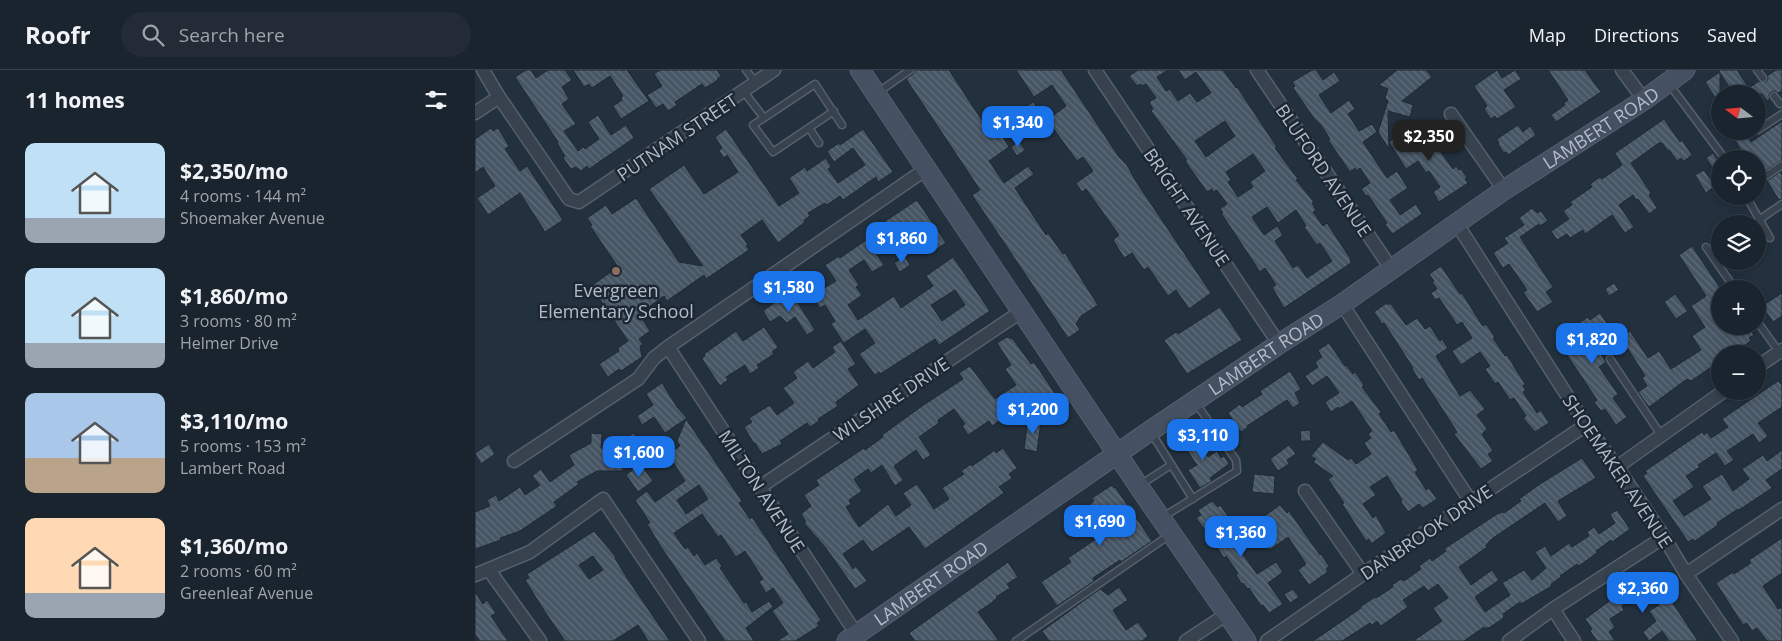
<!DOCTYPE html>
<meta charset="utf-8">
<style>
:root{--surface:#1a242e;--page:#232c36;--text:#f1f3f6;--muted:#9fa4aa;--line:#38414a;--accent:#1a73e8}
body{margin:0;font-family:"Open Sans",sans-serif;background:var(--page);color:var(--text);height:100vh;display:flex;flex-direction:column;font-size:19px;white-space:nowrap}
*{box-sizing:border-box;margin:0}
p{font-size:16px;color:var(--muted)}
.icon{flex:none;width:28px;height:28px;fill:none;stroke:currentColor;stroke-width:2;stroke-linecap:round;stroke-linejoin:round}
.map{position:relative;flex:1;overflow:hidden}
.side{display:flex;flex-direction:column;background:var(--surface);width:475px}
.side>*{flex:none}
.needle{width:32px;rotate:286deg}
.tools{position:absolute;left:1236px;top:15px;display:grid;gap:10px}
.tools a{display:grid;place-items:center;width:55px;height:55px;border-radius:50%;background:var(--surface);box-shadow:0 2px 8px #0003,0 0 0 1px var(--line);font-size:25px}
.price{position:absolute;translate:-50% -42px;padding:0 11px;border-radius:10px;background:var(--accent);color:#fff;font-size:16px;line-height:32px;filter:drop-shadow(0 1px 2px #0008)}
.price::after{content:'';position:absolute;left:50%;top:30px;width:15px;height:11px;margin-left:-8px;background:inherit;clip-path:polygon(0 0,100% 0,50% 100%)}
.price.active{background:#222;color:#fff}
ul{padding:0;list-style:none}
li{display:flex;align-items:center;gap:15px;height:125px;padding:0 25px}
li span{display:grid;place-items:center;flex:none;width:140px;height:100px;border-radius:10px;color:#555}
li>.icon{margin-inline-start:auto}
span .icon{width:60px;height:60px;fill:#fffc;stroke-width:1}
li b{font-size:21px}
h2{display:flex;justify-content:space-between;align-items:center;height:60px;padding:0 25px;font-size:21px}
header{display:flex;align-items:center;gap:30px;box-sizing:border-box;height:70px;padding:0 25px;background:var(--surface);border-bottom:1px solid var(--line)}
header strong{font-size:24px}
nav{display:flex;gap:28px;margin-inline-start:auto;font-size:18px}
.search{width:350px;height:45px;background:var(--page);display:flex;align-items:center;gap:12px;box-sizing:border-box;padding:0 18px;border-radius:28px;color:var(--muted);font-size:19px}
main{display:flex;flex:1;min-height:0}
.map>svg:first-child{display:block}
</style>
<header>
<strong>Roofr</strong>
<div class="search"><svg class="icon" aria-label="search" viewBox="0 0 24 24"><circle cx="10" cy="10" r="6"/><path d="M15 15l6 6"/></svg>Search here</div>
<nav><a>Map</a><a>Directions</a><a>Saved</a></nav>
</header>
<main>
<section class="side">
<h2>11 homes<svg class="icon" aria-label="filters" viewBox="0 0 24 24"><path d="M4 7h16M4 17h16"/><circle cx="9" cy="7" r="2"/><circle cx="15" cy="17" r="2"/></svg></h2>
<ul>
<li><span style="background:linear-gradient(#bfe0f5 75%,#9aa5b1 0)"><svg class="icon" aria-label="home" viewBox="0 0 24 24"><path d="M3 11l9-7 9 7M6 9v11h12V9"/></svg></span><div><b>$2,350/mo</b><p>4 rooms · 144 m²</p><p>Shoemaker Avenue</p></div></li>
<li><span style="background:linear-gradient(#bfe0f5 75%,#9aa5b1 0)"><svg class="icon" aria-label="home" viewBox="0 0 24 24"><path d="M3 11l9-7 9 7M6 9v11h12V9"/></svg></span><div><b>$1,860/mo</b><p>3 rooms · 80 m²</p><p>Helmer Drive</p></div></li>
<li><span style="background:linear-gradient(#a9c7e8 65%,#b9a48a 0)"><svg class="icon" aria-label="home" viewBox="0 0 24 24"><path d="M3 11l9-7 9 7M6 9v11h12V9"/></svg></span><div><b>$3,110/mo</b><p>5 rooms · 153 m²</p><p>Lambert Road</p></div></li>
<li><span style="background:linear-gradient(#ffd9b3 75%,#9aa5b1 0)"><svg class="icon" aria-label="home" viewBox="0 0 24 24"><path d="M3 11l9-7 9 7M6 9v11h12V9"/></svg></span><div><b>$1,360/mo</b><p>2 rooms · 60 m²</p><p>Greenleaf Avenue</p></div></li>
</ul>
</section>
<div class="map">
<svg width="1307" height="571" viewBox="0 0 1307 571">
<defs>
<pattern id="building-back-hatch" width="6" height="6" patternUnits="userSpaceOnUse" patternTransform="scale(1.25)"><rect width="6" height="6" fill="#475665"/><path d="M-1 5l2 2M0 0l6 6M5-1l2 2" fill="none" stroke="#5f6c7a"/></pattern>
</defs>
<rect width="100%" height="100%" fill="#23303e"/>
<!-- building -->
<g fill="url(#building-back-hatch)" stroke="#1e2935" fill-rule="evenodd">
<path d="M51,0H56L61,8L73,0H90L97,10L87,17L94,29L87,34L101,54L89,61L103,81L108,77L110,79L124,69L113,52L123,45L136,65L151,55L159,68L114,99L112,96L106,101L101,97L96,99L88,88L90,86L82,73L83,72L40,7Z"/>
<path d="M98,0H152L174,31L146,49L138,36L147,30L146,27L148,26L135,6L117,18L114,14L109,17Z"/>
<path d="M185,0H242L246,6L242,9L243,10L230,18L227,14L200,32L202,35L193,41L188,34L181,38L172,25L187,16L179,4Z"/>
<path d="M440,0H474L508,52L515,47L534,77L514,91L529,113L553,96L559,104L540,118L571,165L573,163L588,184L590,183L623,235L606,246L601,254L605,260L593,268L497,125L505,120L431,9L438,4Z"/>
<path d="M541,0H586L644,87L652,95L662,113L736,223L714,239L701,220L693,226L673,197L669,200L657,183L649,188L638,170L644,165L611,119L607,122L601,113L618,101L608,87L602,91L572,50L591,36L577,15L559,27Z"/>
<path d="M663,0H693L682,7L691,21L695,19L703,31L715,23L722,32L736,23L721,2L710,10L703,0H748L761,18L762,17L802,77L800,78L823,109L821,110L839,132L837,133L841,140L838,142L848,156L852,153L875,188L876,193L809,238L797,217L801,215L790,198L785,202L746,143L748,142L745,139L752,134L742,120L738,122L737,119L732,122L710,91L712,90L676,41L678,39L674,32L681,28L671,14L667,16L666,14L662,16L654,6ZM750,51L760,66L731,87L720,71ZM778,84L790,101L775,112L778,117L763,127L753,112L756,110L751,102ZM792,137L803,153L821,140L831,156L829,157L839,171L842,175L845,173L857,191L832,208L823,195L818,198L800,171L808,165L802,156L789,165L777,147Z"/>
<path d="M837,0H841L848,10L859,2L865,11L844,25L856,43L874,30L880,39L873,44L884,61L897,54L902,62L888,72L912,108L922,101L933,118L915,130L925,145L941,134L947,144L919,163L917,164L910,154L912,153L893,125L891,126L886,119L895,113L885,98L881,101L880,98L875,102L853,70L855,69L846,55L838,47L818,18L820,16L817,12Z"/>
<path d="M922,0H951L957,7L927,31L938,35L935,47L913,41L914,79L903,62L913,31L910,28L913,19L904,15Z"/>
<path d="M1022,0L1027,8L1040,0L1046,9L1029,20L1041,37L1022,49L1020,46L1016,49L1009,39L1012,36L999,16Z"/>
<path d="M1073,0H1110L1126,22L1081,52L1076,45L1090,35L1089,33L1093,30Z"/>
<path d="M1243,0H1262L1274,18L1284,11L1291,12L1293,9L1292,6L1301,0H1307V21L1303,23L1300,21L1296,22L1294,25L1295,29L1292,31L1287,24H1259L1245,3V35L1230,12L1245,2Z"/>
<path d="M558,32L564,40L555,46L549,38Z"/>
<path d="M1189,49L1205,72L1207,70L1217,85L1209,91L1206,88L1202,91L1194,80L1193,81L1187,73H1184L1156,93L1176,123L1174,125L1182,138L1174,144L1163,129L1161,130L1158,125L1144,135L1159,157L1150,163L1137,145L1110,164L1108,160L1095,168L1092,164L1082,170L1076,161L1094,149L1088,141L1097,135L1095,132L1117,117L1115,114L1125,107L1127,109L1147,95L1140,83Z"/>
<path d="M1307,51V90L1282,106V89H1272L1254,61H1269L1276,72Z"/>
<path d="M1043,55L1048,62L1055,56L1061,65L1033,85L1031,82L1029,83L1023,74L1024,73L1022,69Z"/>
<path d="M16,58L18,61L23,58L34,76L30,79L45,101L52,96L88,150L70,162L45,123L13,145L2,128L20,116L8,97L0,103V69Z"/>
<path d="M942,58L955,77L960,74L978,99L981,96L984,100L986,99L992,108L990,109L993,113L964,132L958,122L965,117L954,101L951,103L943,91L931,99L914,72L931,59L929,66Z"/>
<path d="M251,59L304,136L324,123L314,108L330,97L332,101L351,88L356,97L353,99L363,113L390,95L378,78L359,92L352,81L364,73L365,75L388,59L418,102L403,112L401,107L368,130L365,126L352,135L350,133L333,143L335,146L329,150L330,152L303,173L287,150L266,165L273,175L271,176L274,180L231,209L229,205L192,231L189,226L164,244L175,261L164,269L168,274L165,276L167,287L146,301L144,299L133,307L124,294L144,281L143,278L153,271L116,216L143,197L115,156L117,155L112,148L131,135L137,144L161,128L204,192L228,196L174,119L209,95L229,124L263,102L252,85L249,88L244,81L247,78L240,67Z"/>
<path d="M544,71L550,80L542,86L536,77Z"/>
<path d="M1238,83L1244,92L1237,97L1231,88Z"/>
<path d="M1229,100L1240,116L1231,123L1220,105Z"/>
<path d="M1305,102L1307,105V129L1304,130L1292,111Z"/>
<path d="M442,130L471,173L452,185L445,178L438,183L423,162L398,179L409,195L397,202L389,190L374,200L384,215L381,217L387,225L373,235L383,250L419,226L426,238L458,216L451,206L478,187L515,241L464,275L460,269L405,304L404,302L400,305L384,284L400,273L390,259L369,273L356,254L360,251L350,235L345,238L336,226L361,211L350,195L364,186L365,188L397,166L394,162ZM480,220L490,235L467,251L456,235Z"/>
<path d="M1057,138L1062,143L1066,141L1073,151L1065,156L1064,154L1045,167L1078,217L1071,222L1078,232L1062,242L1048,222L1052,220L1034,194L1028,198L1018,183L1033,173L1029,168L1049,155L1044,148Z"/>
<path d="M1217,176L1245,218V256H1275L1279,262L1277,263L1279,265L1274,268L1276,271L1256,284H1245V291L1216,311L1212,309L1174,337L1163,322L1172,316L1167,308L1170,306L1153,279L1150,281L1143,270L1155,261L1173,288L1184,281L1196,299L1226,280L1217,266L1230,257L1216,236L1231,226L1204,185Z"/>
<path d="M430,186L435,195L425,202L419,193Z"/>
<path d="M966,196L985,224L987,223L1005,252L1008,256L1011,254L1020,267L1018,268L1030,286L1032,285L1050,314L1048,316L1051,320L1048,322L1062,343L1066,340L1074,353L1060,362L1048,348L1051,346L1039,328L1035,330L1023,312L1020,314L1010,299L1015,296L1005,282L986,295L977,281L997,268L987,252L982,255L964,228L960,230L956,223L962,219L957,212L959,211L954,204Z"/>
<path d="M1139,213L1144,220L1134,226L1130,219Z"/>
<path d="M1307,223V246L1298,252L1287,236Z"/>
<path d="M317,224L340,260L332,265L320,247L312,253L305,246L295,252L288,241L303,230L305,232Z"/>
<path d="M1200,224L1213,241L1201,249L1189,232Z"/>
<path d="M910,234H916L931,255L942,248L950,259L955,256L965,271L967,269L973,278L961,286L985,326L995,320L1010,339L1002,345L1012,359L1007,364L1018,381L1013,384L1018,391L1006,399L979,364L982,362L947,308L944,310L937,299L938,298L909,253L907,254L899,242Z"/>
<path d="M745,237L767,270L712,304L689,270L701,262L703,264Z"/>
<path d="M1125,243L1134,256L1106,276L1116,290L1125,283L1131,292L1124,297L1143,324L1138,328L1152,347L1141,355L1130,339L1126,341L1119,332L1122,330L1090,282L1092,281L1083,267L1113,247L1115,250Z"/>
<path d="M289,257L303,277L297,282L299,284L282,295L284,298L275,304L270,295L251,307L253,310L245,316L227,289L230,285L229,284L261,261L268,271Z"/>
<path d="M532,267L538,269L556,294L559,292L581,325L551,345L545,336L517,356L514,351L493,365L487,356L490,354L479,339L463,350L464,353L444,367L456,385L448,390L441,380L419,396L428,410L420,416L407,395L396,403L393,399L379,409L387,421L374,430L376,434L371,437L384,457L413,434L421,446L436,435L428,423L442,414L459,439L474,429L467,418L489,404L486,401L496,394L497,396L520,380L521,383L528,378L542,398L534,404L537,408L524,417L529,423L450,479L434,457L397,482L388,470L368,484L378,499L381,496L392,511L380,519L350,477L329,453L331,452L326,444L336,436L329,425L344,415L341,410L389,378L390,380L408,367L407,365L447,336L488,309L484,303L495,296L520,329L541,315L530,299L536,295L522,273Z"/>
<path d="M366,271L381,294L373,299L384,315L361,332L363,336L343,349L344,351L335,357L332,353L305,371L307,374L287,384L280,373L279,374L269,357L277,352L274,348L295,335L302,345L319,333L308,318L322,308L318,302L333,291L338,298L360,282L357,277Z"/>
<path d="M854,273L870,296L871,295L878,304L880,302L889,315L887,317L906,342L904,344L916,362L919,360L943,400L940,402L951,420L954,418L962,429L948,438L944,434L933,442L926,432L927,430L912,406L895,417L901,425L888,434L898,448L901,445L911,463L896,474L894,469L891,471L867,434L869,433L853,409L858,406L838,392L841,389L836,386L848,372L873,390L876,388L881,394L896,384L889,373L896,368L893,364L897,361L877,331L864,339L863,337L856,342L850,332L864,323L852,306L837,316L830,306L843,297L840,292L847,287L843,280Z"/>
<path d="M815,301L826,319L820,323L825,333L818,338L812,330L772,356L773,357L766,362L753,343L765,334L767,337L787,324L785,321Z"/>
<path d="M1303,311L1307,315V337L1283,353L1293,366L1284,373L1278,364L1252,381L1259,390L1250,396L1241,383L1223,395L1225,397L1211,406L1219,417L1198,431L1209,446L1236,429L1227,416L1247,404L1258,421L1274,409L1267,399L1288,385L1292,391L1307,380V399L1291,410L1297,418L1264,440L1263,439L1242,453L1243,455L1220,471L1218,469L1213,472L1168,406L1172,403L1170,401L1227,362L1229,365L1232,362L1236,368L1253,357L1247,349Z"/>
<path d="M187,313L202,337L212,348L190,363L179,347L167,355L162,346L178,335L171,324Z"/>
<path d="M211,349L267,431L264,433L275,449L277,447L346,550L342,553L344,556L320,571H302L313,564L297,541L308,533L298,518L291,523L284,512L288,509L270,481L261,487L246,465L243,467L227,444L199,463L210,479L213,477L219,486L222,483L230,495L241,488L247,496L245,498L269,533L271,532L277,542L294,531L298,537L271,558L279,571H250L186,477L172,454L175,453L160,430L172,421L180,432L210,411L193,384L205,376L202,371ZM224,415L233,429L211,444L202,430Z"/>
<path d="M553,349L566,351L562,382L549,379Z"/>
<path d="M835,360L836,371H826L825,361Z"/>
<path d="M716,362L733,387L742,381L746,388L749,386L754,394L735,408L737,411L725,418L713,400L722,395L705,370Z"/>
<path d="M116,363L127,364L126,378L150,379L148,401H122L102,412L104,414L79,432L82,436L45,461L25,468L26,470L0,479V442L15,436L12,430L21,425L24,431L45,417L50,425L65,415L57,406L66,399L75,412L99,395L94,385L116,373Z"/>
<path d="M157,363L167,369L161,378L152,372Z"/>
<path d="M14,374L20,384L6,394L0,383Z"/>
<path d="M814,375L821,384L812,390L814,394L803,401L795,389Z"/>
<path d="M1107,388L1121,408L1083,431L1092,446L1083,452L1070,433L1018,468L1011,475L1012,477L984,497L996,515L1017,500L1024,510L1000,527L1010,542L1035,525L1027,513L1049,500L1057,510L1071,498L1060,482L1070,476L1076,486L1094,473L1097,477L1114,466L1112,462L1119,457L1124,464L1140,453L1135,444L1142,440L1155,459L1137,472L1136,470L1121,481L1122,482L1119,485L1104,496L1102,494L1085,506L1086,507L1076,514L1077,516L1046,534L1045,532L1028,544L1029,546L1027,549L1014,558L1013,557L1010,559L1009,557L989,571H938L967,551L958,538L973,528L963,514L953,521L949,516L928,530L933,537L906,556L902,551L897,555L895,553L867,571H838L886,538L885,537L900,527L901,528L918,517L917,515L926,509L929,511L946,499L944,496L955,488L957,491L971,481L969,479L1022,444L1027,442L1029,443L1046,431L1044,429L1065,414Z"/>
<path d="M165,394L178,411L163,422L151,405Z"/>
<path d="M779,404L800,406L799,424L777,422Z"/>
<path d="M637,415L639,418L640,417L677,471L646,492L645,490L618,508L619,511L582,536L566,512L596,492L593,488L630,463L629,462L631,461L614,435L619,431L617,428Z"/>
<path d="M737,431L743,437L745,435L755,449L747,455L782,504L801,492L808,502L793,513L808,534L794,543L788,535L786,536L774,518L773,519L768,513L767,514L761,505L763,503L751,486L749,488L741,476L743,474L733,458L730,460L721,448L726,445L723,440Z"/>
<path d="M805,435L812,443L814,441L845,485L846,484L854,496L851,499L853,502L834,515L823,500L831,494L813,467L795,480L786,467L789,465L781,452Z"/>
<path d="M119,461L141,487L140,488L152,508L195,571H173L163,555L138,571H90L70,542L50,510L54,508L52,504ZM118,486L128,500L114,509L104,495Z"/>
<path d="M1307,468V503L1288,516L1303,539L1307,537V571H1292L1282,558L1277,561L1272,553L1268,555L1241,513L1258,502L1259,504L1276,493L1274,490Z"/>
<path d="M533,492L543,507L532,514L535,518L521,527L522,528L515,534L503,542L524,571H440L434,563Z"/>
<path d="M1178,503L1223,571H1194L1187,561L1174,571L1168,562L1181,551L1174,541L1184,535L1172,518L1148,535L1147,537L1149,540L1135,549L1140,557L1134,562L1140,571H1122L1115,561L1117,559L1110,549L1167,507L1169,509Z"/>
<path d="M644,517L653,530L638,540L651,560L663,552L673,566L667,571H574L567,561L625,519L633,525Z"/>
<path d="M818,519L824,527L815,533L809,524Z"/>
<path d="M0,522L8,534L12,530L21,543L16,546L33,571H5L0,564Z"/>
</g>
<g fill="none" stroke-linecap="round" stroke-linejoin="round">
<defs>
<g id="lane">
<path d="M271,0L281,13"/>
<path d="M1282,0L1288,8"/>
<path d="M1194,14L1250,89"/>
<path d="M269,22L289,48L278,55L298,82L359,41"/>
<path d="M402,23L435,0"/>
<path d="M1299,26L1305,34L1307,33"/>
<path d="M289,48L340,14L367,55"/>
<path d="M334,58L344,73"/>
<path d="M1282,58L1283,60L1307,44"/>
<path d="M1282,112L1307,95"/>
<path d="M1271,126L1295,168"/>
<path d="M1284,150L1307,134"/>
<path d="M1231,177L1260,219"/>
<path d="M1282,251L1304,282"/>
<path d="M1135,289L1186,365"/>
<path d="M677,364L718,429"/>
<path d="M665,415L696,395"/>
<path d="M688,447L762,401L761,390L720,332"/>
<path d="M541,571L696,464"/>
</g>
<g id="street">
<path d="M8,0L24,27L94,129L104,132L299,0"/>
<path d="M620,0L804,274"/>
<path d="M782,0L917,200"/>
<path d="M1147,0L1169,30"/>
<path d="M0,43L24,27"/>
<path d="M976,44L1029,120"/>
<path d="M982,154L1111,355L1142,397L1189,467L1211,504L1257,571"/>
<path d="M867,234L996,432"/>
<path d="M193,277L382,565"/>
<path d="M1282,297L1307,280"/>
<path d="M39,391L163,309L179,288L193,277L451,99"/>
<path d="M1142,397L1249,321"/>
<path d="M285,417L547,241"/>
<path d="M830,421L888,504"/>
<path d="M14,500L65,571"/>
<path d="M1211,504L1307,439"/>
<path d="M0,505L55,482L128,429L224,571"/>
<path d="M1078,539L1099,571"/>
<path d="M711,571L752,544"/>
<path d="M792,571L888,504L1111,355"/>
<path d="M1034,571L1078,539L1189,467"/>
</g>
<g id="secondary">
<path d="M385,0L669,424L771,571"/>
<path id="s1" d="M372,571L675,361L804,274L867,234L1029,120L1169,30L1210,0"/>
</g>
</defs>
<!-- lane casing -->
<use href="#lane" stroke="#55606c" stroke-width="9"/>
<!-- street casing -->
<use href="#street" stroke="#55606c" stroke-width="15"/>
<!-- secondary casing -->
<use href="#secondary" stroke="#55606c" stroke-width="21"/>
<!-- lane -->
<use href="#lane" stroke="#37424e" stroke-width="6"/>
<!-- street -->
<use href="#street" stroke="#37424e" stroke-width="12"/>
<!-- secondary -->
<use href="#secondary" stroke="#455162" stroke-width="19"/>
</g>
<!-- markers -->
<circle fill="#8d6e63" stroke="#1c2733" stroke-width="2" cx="141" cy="201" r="5"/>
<g text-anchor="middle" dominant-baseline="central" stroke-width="5" stroke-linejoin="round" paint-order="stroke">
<!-- street labels -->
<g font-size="18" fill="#b3bdc9" stroke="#1c2733">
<text stroke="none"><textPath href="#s1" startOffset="912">LAMBERT ROAD</textPath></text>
<text transform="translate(202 67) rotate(-34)">PUTNAM STREET</text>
<text transform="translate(849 100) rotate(56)">BLUFORD AVENUE</text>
<text transform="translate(712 137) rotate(56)">BRIGHT AVENUE</text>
<text stroke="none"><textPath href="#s1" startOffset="508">LAMBERT ROAD</textPath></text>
<text transform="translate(416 329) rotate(-34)">WILSHIRE DRIVE</text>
<text transform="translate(1143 401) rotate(56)">SHOEMAKER AVENUE</text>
<text transform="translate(287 421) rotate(57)">MILTON AVENUE</text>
<text transform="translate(951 462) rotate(-34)">DANBROOK DRIVE</text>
<text stroke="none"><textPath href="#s1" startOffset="102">LAMBERT ROAD</textPath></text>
</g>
<!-- poi labels -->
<g font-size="18" fill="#b3bdc9" stroke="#1c2733">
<text x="141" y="220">Evergreen<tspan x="141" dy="21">Elementary School</tspan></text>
</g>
</g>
</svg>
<div class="tools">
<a><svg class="needle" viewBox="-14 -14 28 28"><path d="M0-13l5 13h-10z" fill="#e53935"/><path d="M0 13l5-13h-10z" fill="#9fa4aa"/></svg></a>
<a><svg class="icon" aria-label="locate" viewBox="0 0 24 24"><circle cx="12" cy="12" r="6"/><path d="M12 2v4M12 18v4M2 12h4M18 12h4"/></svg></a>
<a><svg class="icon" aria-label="layers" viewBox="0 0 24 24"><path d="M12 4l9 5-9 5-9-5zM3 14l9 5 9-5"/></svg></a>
<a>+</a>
<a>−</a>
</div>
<b class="price" style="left:543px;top:78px">$1,340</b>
<b class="price active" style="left:954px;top:92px">$2,350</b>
<b class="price" style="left:427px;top:194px">$1,860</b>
<b class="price" style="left:314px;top:243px">$1,580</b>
<b class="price" style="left:1117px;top:295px">$1,820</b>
<b class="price" style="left:558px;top:365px">$1,200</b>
<b class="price" style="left:728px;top:391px">$3,110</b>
<b class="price" style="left:164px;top:408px">$1,600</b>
<b class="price" style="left:625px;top:477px">$1,690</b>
<b class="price" style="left:766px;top:488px">$1,360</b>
<b class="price" style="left:1168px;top:544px">$2,360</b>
</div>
</main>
